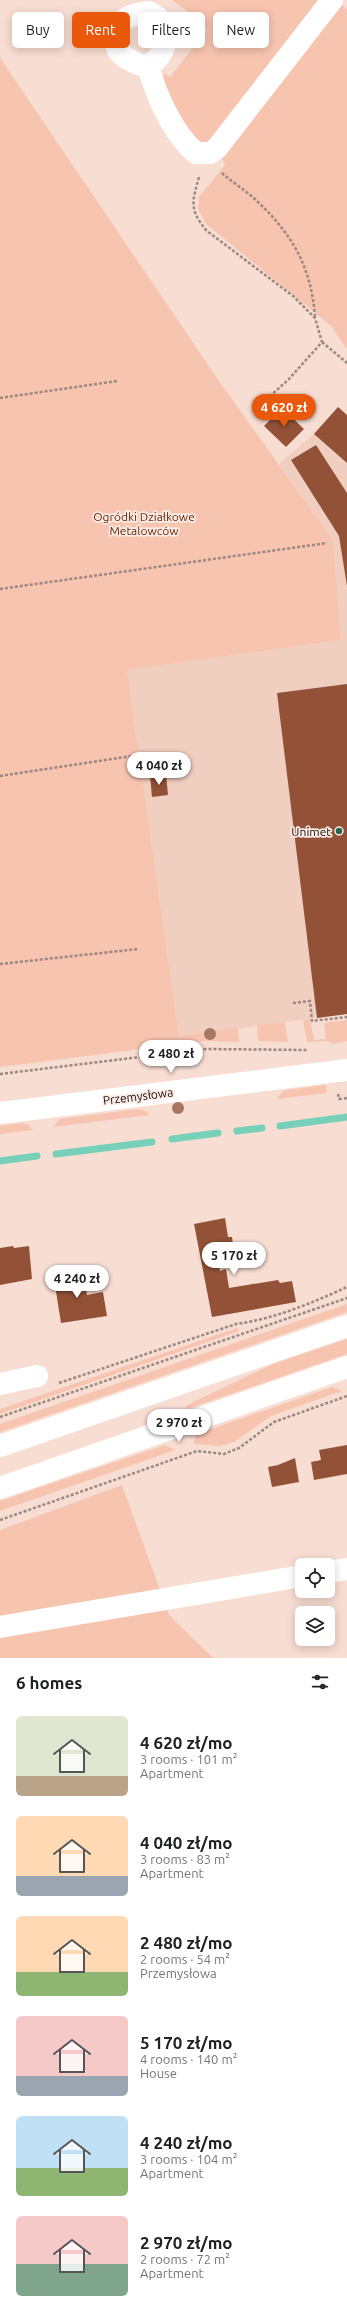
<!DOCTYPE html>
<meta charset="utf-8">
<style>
:root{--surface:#fff;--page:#f2f2f2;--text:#202124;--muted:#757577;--accent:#ea580c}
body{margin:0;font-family:Ubuntu,sans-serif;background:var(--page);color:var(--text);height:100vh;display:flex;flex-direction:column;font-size:15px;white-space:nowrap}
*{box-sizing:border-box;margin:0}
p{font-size:13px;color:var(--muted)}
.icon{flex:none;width:22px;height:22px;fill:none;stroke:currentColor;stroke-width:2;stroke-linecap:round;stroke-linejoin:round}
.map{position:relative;height:1658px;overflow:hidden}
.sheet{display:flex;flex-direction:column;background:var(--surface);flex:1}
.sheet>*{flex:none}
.banner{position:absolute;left:12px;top:12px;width:323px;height:36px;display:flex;gap:8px}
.tools{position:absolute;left:295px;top:1558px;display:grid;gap:8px}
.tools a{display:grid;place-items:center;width:40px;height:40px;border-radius:6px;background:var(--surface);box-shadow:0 2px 10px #0003;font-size:20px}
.price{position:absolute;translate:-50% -34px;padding:0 9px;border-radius:14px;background:#fff;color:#222;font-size:13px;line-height:26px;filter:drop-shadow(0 1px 2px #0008)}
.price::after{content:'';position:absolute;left:50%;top:24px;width:12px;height:9px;margin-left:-6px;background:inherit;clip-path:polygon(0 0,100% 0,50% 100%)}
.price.active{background:var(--accent);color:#fff}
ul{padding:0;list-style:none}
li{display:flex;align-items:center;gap:12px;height:100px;padding:0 16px}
li span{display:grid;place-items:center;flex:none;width:112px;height:80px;border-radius:6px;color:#555}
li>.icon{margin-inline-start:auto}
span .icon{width:48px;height:48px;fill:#fffc;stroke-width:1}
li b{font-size:17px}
h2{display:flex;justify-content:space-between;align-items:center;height:48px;padding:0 16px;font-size:17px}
.chip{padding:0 14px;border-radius:6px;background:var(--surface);box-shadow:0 2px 10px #0003;font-size:14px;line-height:36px}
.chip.active{background:var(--accent);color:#fff}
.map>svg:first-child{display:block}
</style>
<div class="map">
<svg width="347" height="1658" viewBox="0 0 347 1658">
<rect width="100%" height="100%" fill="#f7ddd2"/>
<!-- built -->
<path fill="#f0cec0" d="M338,407L347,415V1014L179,1036L127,670L341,640L333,540L279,464L314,434Z"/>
<!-- green -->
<g fill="#f7c4b0">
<path d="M172,0H335L347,9V349L331,326L206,224L198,208L199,197L225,165L221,156L200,145L162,92L164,73L170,77L206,31L204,24Z"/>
<path d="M0,58L221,384L333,540L341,640L127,670L179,1036L238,1028L239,1042L205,1041L0,1067Z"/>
<path d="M310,1019L314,1040L326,1039L324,1023L347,1020V1041L332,1044L329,1041L307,1042L303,1020Z"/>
<path d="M285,1022L288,1042L258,1041L257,1025Z"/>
<path d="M326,1085L327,1093L277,1099L282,1092L287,1090Z"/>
<path d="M138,1109L146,1111L149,1115L53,1127L60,1119Z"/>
<path d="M23,1123L29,1125L33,1130L0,1134V1126Z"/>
<path d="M347,1304V1312L0,1432V1424Z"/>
<path d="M237,1328L239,1331L0,1414V1409Z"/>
<path d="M347,1339V1354L187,1409L185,1408L189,1404L273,1364Z"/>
<path d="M332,1387L342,1391L271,1416L234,1442L220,1446L193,1444L197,1434Z"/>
<path d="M165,1445L175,1450L0,1511V1501Z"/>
<path d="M122,1485L169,1615L213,1658H0V1530Z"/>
</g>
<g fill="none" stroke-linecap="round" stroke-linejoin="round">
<!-- stream -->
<g stroke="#76d1b8" stroke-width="7">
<path d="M280,1126L347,1117"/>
<path d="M237,1131L262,1128"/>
<path d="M172,1139L218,1133"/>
<path d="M56,1154L152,1142"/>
<path d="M0,1161L37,1156"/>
</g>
</g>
<!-- building -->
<g fill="#935237">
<path d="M338,407L347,415V463L314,434Z"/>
<path d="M282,408L304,429L286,447L264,426Z"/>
<path d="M316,445L347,493V586L339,536L291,460Z"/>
<path d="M347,684V1014L317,1018L277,693Z"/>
<path d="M166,774L168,795L152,797L150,776Z"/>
<path d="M225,1218L228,1237H232L234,1252L217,1255L220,1271L226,1269L229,1288L278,1280L280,1283L292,1281L296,1302L212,1317L194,1224Z"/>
<path d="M13,1246L14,1248L29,1246L32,1279L0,1285V1248Z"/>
<path d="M76,1270L79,1289L86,1288L87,1295L103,1292L107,1316L61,1323L53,1273Z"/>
<path d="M347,1445V1474L314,1480L311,1462L321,1460L319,1450Z"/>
<path d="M295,1458L299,1482L272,1487L268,1467L278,1465Z"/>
</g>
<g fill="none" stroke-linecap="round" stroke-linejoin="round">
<!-- path -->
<g stroke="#9b8881" stroke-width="2.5" stroke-dasharray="3 2" stroke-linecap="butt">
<path d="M222,173C233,183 247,191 258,202C293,235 312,269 315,318"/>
<path d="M199,177C192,202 189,210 207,231L293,296L315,318L322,342L289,379L268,398"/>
<path d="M322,342L347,363"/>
<path d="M0,398L117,381"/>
<path d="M0,589L327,543"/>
<path d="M0,776L132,756"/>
<path d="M0,964L138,949"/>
<path d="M293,1003L310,1001L312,1021L347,1017"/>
<path d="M0,1074L206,1049L307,1050"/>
<path d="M338,1094L339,1099L347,1098"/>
<path d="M59,1383L236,1324C274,1319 312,1303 347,1287"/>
<path d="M0,1417L347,1298"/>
<path d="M0,1520L197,1451L224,1454L239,1448L274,1422L347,1396"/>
</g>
<!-- minor -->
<g stroke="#fff" stroke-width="22">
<path d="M149,12C152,14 157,16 159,19C172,31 165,60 147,65C141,66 135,63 130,60C125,58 119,53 117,48C108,23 128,14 149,12Z"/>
<path d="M148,65C155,93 173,134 196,153H210L217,148L332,0"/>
<path d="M0,1113L347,1070"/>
<path d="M0,1384L37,1376"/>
<path d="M0,1446L347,1326"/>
<path d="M0,1488L347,1367"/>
<path d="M328,1572L347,1569"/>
<path d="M0,1627L302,1576"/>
</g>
</g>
<!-- trees -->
<g fill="#a67761">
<circle cx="210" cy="1034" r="6"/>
<circle cx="178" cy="1108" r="6"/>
</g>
<!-- markers -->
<circle fill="#256756" stroke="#fdece6" stroke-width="1.5" cx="339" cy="831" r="4"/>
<g text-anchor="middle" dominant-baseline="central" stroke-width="3.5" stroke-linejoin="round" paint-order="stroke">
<!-- park labels -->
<g font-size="12" fill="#642404" stroke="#fdece6">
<text x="144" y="516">Ogródki Działkowe<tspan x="144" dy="14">Metalowców</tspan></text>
</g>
<!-- poi labels -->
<g font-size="12" fill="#160d0a" stroke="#fdece6" text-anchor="end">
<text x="331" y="831">Unimet</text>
</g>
<!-- street labels -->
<g font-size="12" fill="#160d0a" stroke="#fdece6">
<text transform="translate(138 1096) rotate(-7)">Przemysłowa</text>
</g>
</g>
</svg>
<div class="tools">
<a><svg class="icon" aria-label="locate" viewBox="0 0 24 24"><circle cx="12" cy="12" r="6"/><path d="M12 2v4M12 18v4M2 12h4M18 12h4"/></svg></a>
<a><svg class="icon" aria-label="layers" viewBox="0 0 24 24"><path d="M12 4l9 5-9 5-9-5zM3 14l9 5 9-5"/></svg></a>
</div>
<b class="price active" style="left:284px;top:428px">4 620 zł</b>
<b class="price" style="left:159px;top:786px">4 040 zł</b>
<b class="price" style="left:171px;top:1074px">2 480 zł</b>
<b class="price" style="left:234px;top:1276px">5 170 zł</b>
<b class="price" style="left:77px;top:1299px">4 240 zł</b>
<b class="price" style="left:179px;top:1443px">2 970 zł</b>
<div class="banner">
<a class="chip">Buy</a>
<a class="chip active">Rent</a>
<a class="chip">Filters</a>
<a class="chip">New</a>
</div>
</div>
<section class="sheet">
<h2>6 homes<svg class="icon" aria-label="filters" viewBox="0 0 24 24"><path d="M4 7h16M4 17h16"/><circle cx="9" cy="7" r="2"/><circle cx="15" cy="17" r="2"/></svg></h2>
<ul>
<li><span style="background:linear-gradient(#dfe7d0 75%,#b9a48a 0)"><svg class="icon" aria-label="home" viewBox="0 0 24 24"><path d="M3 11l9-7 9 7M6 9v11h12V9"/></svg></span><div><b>4 620 zł/mo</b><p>3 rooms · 101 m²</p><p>Apartment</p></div></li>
<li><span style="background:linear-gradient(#ffd9b3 75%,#9aa5b1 0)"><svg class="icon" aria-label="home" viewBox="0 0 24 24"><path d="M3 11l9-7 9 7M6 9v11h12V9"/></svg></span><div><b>4 040 zł/mo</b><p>3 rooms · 83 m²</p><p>Apartment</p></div></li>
<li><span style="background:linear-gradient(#ffd9b3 70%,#8fb573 0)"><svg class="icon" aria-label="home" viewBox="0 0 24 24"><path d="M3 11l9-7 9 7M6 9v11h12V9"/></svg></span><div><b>2 480 zł/mo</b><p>2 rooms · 54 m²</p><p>Przemysłowa</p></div></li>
<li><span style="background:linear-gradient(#f6c9c9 75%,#9aa5b1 0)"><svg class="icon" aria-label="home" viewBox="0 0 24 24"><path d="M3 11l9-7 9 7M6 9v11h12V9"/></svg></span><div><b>5 170 zł/mo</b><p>4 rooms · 140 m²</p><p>House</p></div></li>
<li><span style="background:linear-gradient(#bfe0f5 65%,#8fb573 0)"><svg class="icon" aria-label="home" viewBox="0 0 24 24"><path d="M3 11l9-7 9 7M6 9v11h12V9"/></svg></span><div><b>4 240 zł/mo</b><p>3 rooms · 104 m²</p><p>Apartment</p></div></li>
<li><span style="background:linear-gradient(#f6c9c9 60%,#7fa58c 0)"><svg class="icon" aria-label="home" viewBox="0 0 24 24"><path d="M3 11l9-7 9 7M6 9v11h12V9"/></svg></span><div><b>2 970 zł/mo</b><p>2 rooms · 72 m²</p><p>Apartment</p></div></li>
</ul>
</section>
